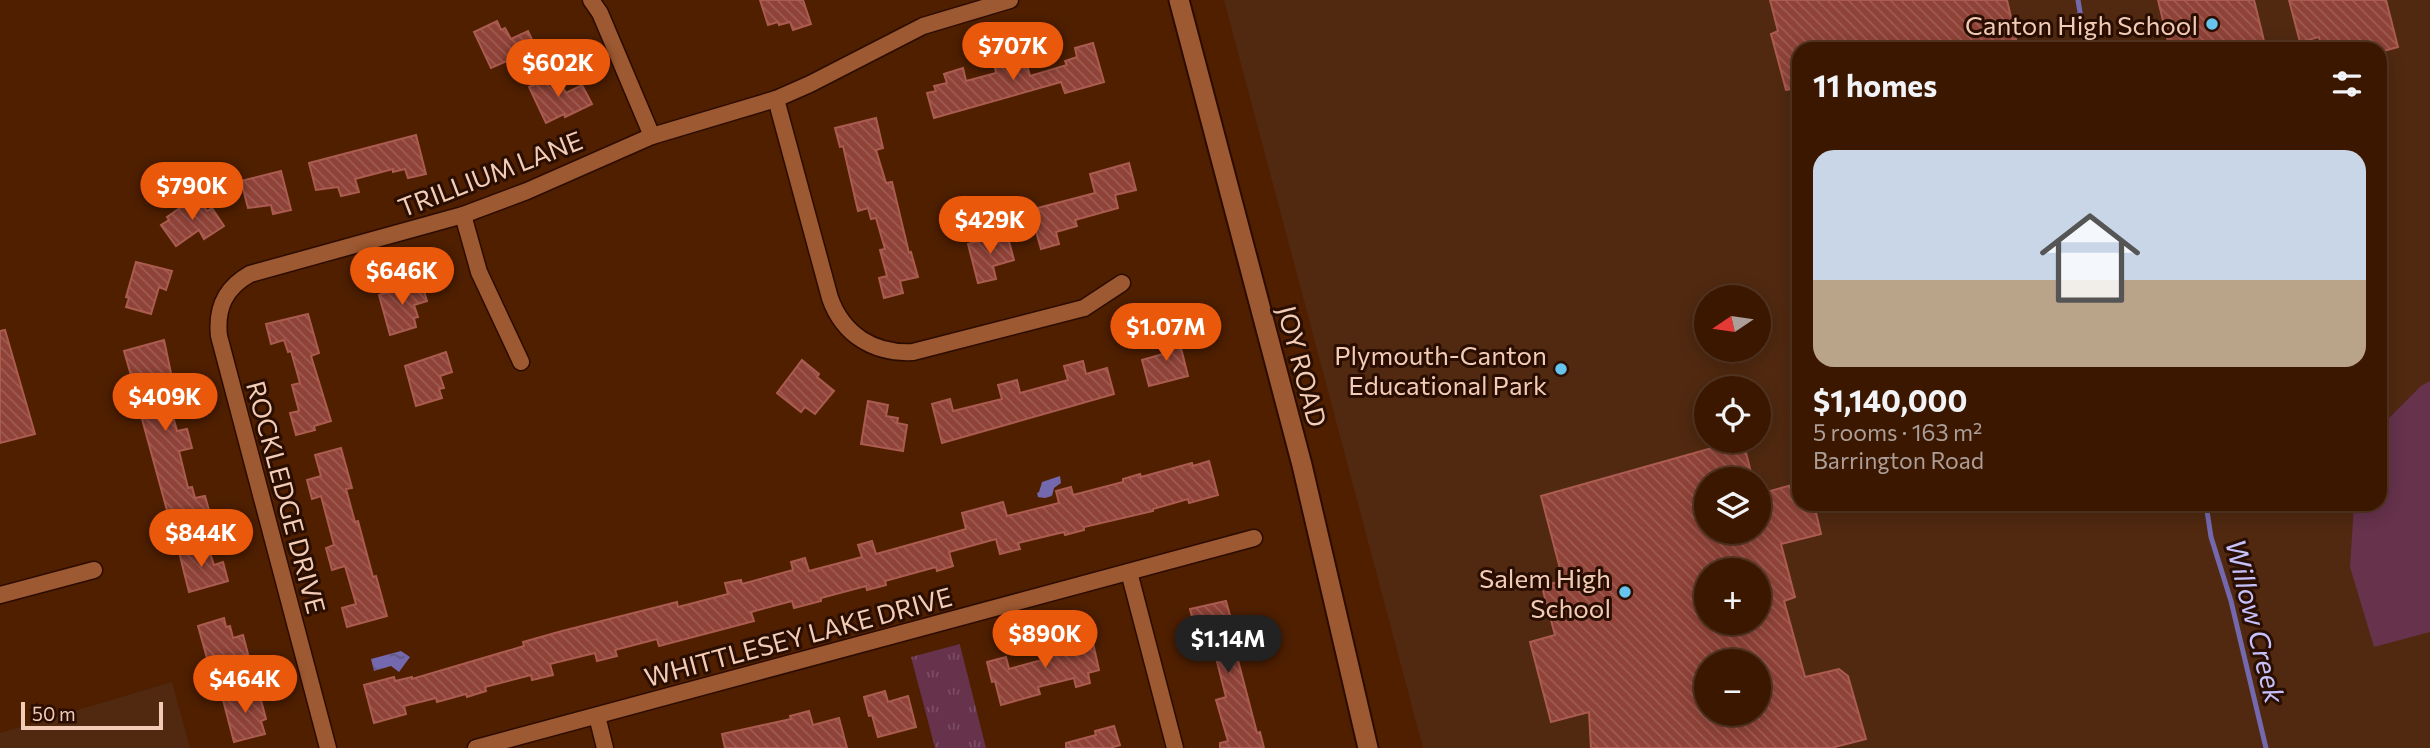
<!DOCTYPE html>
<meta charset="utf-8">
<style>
:root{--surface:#3b1700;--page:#42200a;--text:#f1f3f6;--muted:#ac9f99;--line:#543622;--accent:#ea580c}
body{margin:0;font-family:Commissioner,sans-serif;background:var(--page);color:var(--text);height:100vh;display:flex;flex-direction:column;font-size:26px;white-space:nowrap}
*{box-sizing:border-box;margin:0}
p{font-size:23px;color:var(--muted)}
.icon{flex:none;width:38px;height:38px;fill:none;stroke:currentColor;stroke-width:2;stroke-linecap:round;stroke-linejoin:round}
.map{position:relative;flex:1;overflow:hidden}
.drawer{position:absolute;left:1792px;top:42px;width:595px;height:469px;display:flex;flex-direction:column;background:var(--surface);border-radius:21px;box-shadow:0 4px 18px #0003,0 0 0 2px var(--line)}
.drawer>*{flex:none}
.needle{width:46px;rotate:257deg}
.controls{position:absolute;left:1694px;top:285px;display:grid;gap:14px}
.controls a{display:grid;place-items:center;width:77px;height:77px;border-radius:50%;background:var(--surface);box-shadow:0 4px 18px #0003,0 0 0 2px var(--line);font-size:35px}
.scale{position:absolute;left:21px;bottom:18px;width:142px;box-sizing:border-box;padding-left:7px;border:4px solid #f3ccb7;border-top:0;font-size:19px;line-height:24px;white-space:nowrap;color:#f3ccb7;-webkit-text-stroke:5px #290e01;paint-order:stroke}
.price{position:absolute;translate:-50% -60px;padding:0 16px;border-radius:24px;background:var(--accent);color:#fff;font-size:23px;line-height:46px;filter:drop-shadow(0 2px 4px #0008)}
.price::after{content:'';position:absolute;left:50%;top:42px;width:21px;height:16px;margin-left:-10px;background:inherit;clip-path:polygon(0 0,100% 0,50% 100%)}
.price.active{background:#222;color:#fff}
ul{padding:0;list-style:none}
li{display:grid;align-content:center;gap:14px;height:371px;padding:0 21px}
li span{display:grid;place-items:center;height:217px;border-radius:21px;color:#555}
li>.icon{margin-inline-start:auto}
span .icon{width:126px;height:126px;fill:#fffc;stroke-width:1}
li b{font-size:30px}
h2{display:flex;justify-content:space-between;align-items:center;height:84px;padding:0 21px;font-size:30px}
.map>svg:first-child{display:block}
</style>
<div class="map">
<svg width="2430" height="748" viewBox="0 0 2430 748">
<defs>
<pattern id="park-tufts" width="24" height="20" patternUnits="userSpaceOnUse" patternTransform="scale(1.75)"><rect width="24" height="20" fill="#66324c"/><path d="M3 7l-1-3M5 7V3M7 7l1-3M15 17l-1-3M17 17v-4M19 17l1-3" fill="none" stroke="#7c4e64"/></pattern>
<pattern id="water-ripples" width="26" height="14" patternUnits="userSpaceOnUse" patternTransform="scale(1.75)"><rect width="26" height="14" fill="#7469af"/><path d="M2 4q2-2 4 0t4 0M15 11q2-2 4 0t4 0" fill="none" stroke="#63577f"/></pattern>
<pattern id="building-back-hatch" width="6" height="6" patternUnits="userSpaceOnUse" patternTransform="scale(1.75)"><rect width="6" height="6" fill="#8f4237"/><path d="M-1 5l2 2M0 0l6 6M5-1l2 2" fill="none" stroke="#9f5c52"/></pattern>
</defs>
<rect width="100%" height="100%" fill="#4f1f00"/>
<!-- built -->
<g fill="#502910" fill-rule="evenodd">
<path d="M1224,0H2430V748H1423ZM1799,49H2380V504H1799ZM1706,298H1759V350H1706ZM1706,388H1759V441H1706ZM1706,480H1759V532H1706ZM1706,570H1759V623H1706ZM1706,662H1759V714H1706Z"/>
<path d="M172,682L190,748H0V733Z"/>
</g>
<!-- green -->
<path fill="#66324c" d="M2430,381V632L2374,647L2350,567L2354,504H2380V427L2421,386Z"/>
<!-- park -->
<path fill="url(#park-tufts)" d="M960,644V645L986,748H935L911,657Z"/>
<!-- water -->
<g fill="url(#water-ripples)">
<path d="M1060,476L1061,483L1054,488L1052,496L1045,498L1038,497L1037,493L1039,492L1042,482Z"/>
<path d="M401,651L410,657L399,672L391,666L374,671L371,659Z"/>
</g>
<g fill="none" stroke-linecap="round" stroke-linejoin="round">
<!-- stream -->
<g stroke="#7469af" stroke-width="5">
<path d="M2078,0L2086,49"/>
<path d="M2206,504L2211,537L2231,601L2266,748"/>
</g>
</g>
<!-- building -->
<g fill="url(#building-back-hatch)" stroke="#ab5c50" stroke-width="2" fill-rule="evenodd">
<path d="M760,0H803L811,24L793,30L790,22L779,25L778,22L768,25Z"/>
<path d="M1770,0H2007L2016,39L2004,43L2006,49H1799V88L1786,90L1771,34L1778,31Z"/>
<path d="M2158,0H2254L2266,49H2170Z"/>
<path d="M2289,0H2386L2398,47L2380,52V49H2322L2319,37L2300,42Z"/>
<path d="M497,21L501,30L505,28L511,39L528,31L537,50L510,63L509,60L491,68L474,32Z"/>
<path d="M1093,43L1104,82L1065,93L1061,82L934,118L927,93L936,91L934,86L947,83L944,74L963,68L966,81L996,73L995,68L1007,64L1004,56L1023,50L1030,76L1067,65L1065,61L1077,57L1075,48Z"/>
<path d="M552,76L556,84L560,82L566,93L582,85L592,104L565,117L564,114L546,123L529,87Z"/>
<path d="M876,118L883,148L876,150L886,183L892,182L909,253L911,252L918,277L900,281L903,293L884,298L879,278L887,276L880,250L885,249L876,218L871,219L868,208L858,211L843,146L840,147L835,128Z"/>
<path d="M416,135L426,174L408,178L405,169L393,172V169L355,179L359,192L341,196L338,187L316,190L309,163Z"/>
<path d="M1129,163L1136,190L1115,195L1118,208L1075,220L1077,226L1056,232L1059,244L1041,249L1030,210L1095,193L1090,174Z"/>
<path d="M281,171L291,210L273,214L271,205L248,208L241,181Z"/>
<path d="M197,196L207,211L212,208L224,226L204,239L199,230L176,246L161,225L169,220L167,217Z"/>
<path d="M1007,234L1014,260L993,266L996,279L978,283L968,244Z"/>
<path d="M136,262L172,271L166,290L159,287L151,314L126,307L129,298L126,297Z"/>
<path d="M421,281L427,301L414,305L418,317L414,318L416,327L390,335L379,295Z"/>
<path d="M308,314L319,353L311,356L331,421L314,426L315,430L296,435L290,413L299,411L292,385L300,383L291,351L288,352L284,340L271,344L266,324Z"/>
<path d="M5,330L35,434L0,443V331Z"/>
<path d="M1178,336L1188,376L1149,386L1142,360L1163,354L1160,341Z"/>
<path d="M164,340L173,383L162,386L171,421L174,420L177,431L187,429L192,448L179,451L188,488L192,487L195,498L205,496L210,514L171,525L142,419L150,417L140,380L133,382L124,351Z"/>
<path d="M446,352L452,372L440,376L444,388L439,389L442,398L416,406L405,366Z"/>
<path d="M802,360L819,374L817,377L834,391L815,414L805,407L801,412L777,393Z"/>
<path d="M1083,361L1086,374L1107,368L1114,394L942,443L932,404L950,399L953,411L1002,399L998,385L1017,380L1020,393L1068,380L1064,366Z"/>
<path d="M868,401L888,405L886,416L898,418L897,423L907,425L903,451L861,444Z"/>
<path d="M1737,441H1743L1753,480H1706V532H1759V494L1799,483V504H1814L1821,534L1781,544L1795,597L1784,601L1805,677L1839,669L1848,676L1866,739L1831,748H1591L1589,712L1551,722L1530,642L1555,635L1542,587L1563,580L1541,496ZM1706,570H1759V623H1706ZM1706,662H1759V714H1706Z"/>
<path d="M341,448L352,488L346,489L355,522L358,521L373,577L376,576L387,616L347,627L342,608L356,604L345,566L332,570L326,548L334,545L321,496L312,499L307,480L321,476L315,455Z"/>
<path d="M1209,461L1218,495L1189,503L1188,499L1153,509V511L1084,527V530L1065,535L1064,532L1018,543L1020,549L1000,554L996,539L949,552L953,566L937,571L936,567L885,581L886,585L867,590L866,586L821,598V601L794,608L792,601L751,612L754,621L659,646L657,639L615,650L617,656L597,661L595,653L550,664L553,675L532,680L531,675L485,687L486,691L467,697L466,694L437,702L436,698L404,706L406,714L374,723L364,685L394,677L395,681L412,677V679L524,646L523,642L562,631L677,602L678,607L728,594L725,583L741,580L742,584L793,570L791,562L805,558L809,571L862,557L858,545L872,541L876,554L966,529L962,513L1003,502L1007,516L1059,503L1056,491L1071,487L1073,495L1123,482V479L1140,474L1141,477L1192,463L1193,466Z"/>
<path d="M205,545L207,554L210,553L214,565L223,562L228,581L189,592L179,552Z"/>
<path d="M1226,601L1238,644L1234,645L1257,733L1260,732L1264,748H1220V743L1228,741L1216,700L1226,697L1214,650L1207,652L1203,638L1198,640L1190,609Z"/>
<path d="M224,618L226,627L230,626L233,638L243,635L248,654L209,665L198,626Z"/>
<path d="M1091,634L1099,670L1088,673L1090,683L1076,687L1074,678L1038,687L1040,694L1001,705L995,681L992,682L987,662L1006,657L1009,669L1049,658L1048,651L1062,647L1060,643Z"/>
<path d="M258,689L266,719L261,721L265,734L234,742L223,700Z"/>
<path d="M885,691L888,702L908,696L916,727L878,737L872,715L869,716L864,697Z"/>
<path d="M809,711L813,725L839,718L847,748H725L722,734L791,719L790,716Z"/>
<path d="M1114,726L1120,745L1110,748H1066V743L1096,735L1095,731Z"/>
</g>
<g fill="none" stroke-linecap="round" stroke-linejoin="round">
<defs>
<g id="minor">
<path d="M591,0L600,13L652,136"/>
<path d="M776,99L830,298C843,335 874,354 913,352L1084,308L1122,283"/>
<path d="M463,215L479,272L521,362"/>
<path d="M1129,572L1175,748"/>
<path d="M0,595L94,570"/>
<path d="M597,716L605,748"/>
<path d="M328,748L219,336C216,308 225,288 250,274L463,215L527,191L652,136L776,99L810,84L923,26L1010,0"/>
<path d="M476,748L1254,538"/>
</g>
<path id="tertiary" d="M1179,0L1302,465L1368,748"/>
</defs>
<!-- minor casing -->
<use href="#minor" stroke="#2c0c00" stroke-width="19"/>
<!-- tertiary casing -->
<use href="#tertiary" stroke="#2c0c00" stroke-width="23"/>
<!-- minor -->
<use href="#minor" stroke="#9d5931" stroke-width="16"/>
<!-- tertiary -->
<use href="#tertiary" stroke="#9d5931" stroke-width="19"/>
</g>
<!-- markers -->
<g fill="#66c4ef" stroke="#290e01" stroke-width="2.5">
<circle cx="2212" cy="24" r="7"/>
<circle cx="1561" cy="369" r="7"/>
<circle cx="1625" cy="592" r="7"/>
</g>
<g text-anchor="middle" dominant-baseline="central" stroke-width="6" stroke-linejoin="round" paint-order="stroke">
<!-- poi labels -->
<g font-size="26" fill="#f3ccb7" stroke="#290e01" text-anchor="end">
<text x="2198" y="24">Canton High School</text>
<text x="1547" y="354">Plymouth-Canton<tspan x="1547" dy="30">Educational Park</tspan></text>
<text x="1611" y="577">Salem High<tspan x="1611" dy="30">School</tspan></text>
</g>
<!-- street labels -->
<g font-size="26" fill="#f3ccb7" stroke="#290e01">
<text transform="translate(490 173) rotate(-21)">TRILLIUM LANE</text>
<text transform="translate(1303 366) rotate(75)">JOY ROAD</text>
<text transform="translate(287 497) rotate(75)">ROCKLEDGE DRIVE</text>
<text transform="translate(798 636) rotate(-15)">WHITTLESEY LAKE DRIVE</text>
</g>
<!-- water labels -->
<g font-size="28" font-style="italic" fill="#c6c0fb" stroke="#290e01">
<text transform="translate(2256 621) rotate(76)">Willow Creek</text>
</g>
</g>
</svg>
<div class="controls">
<a><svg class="needle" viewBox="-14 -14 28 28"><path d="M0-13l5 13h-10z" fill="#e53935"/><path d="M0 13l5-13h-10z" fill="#ac9f99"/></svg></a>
<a><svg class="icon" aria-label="locate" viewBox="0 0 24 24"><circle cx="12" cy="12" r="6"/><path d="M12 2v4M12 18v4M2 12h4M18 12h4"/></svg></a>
<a><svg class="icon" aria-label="layers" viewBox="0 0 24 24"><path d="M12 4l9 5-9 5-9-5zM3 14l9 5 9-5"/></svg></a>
<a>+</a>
<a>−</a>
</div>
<div class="scale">50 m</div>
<b class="price" style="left:1013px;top:82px">$707K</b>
<b class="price" style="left:558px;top:99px">$602K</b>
<b class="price" style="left:192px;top:222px">$790K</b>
<b class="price" style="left:990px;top:256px">$429K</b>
<b class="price" style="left:402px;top:307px">$646K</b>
<b class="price" style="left:1166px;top:363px">$1.07M</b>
<b class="price" style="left:165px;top:433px">$409K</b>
<b class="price" style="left:201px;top:569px">$844K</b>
<b class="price" style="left:1045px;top:670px">$890K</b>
<b class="price active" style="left:1228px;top:675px">$1.14M</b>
<b class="price" style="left:245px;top:715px">$464K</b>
<section class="drawer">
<h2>11 homes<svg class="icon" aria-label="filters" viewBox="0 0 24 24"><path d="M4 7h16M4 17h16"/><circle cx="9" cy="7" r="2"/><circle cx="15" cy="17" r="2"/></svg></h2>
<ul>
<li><span style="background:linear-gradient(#c9d6e8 60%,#b9a48a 0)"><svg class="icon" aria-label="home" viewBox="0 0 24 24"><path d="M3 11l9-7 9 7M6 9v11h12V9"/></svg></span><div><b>$1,140,000</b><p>5 rooms · 163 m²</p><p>Barrington Road</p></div></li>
</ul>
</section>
</div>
